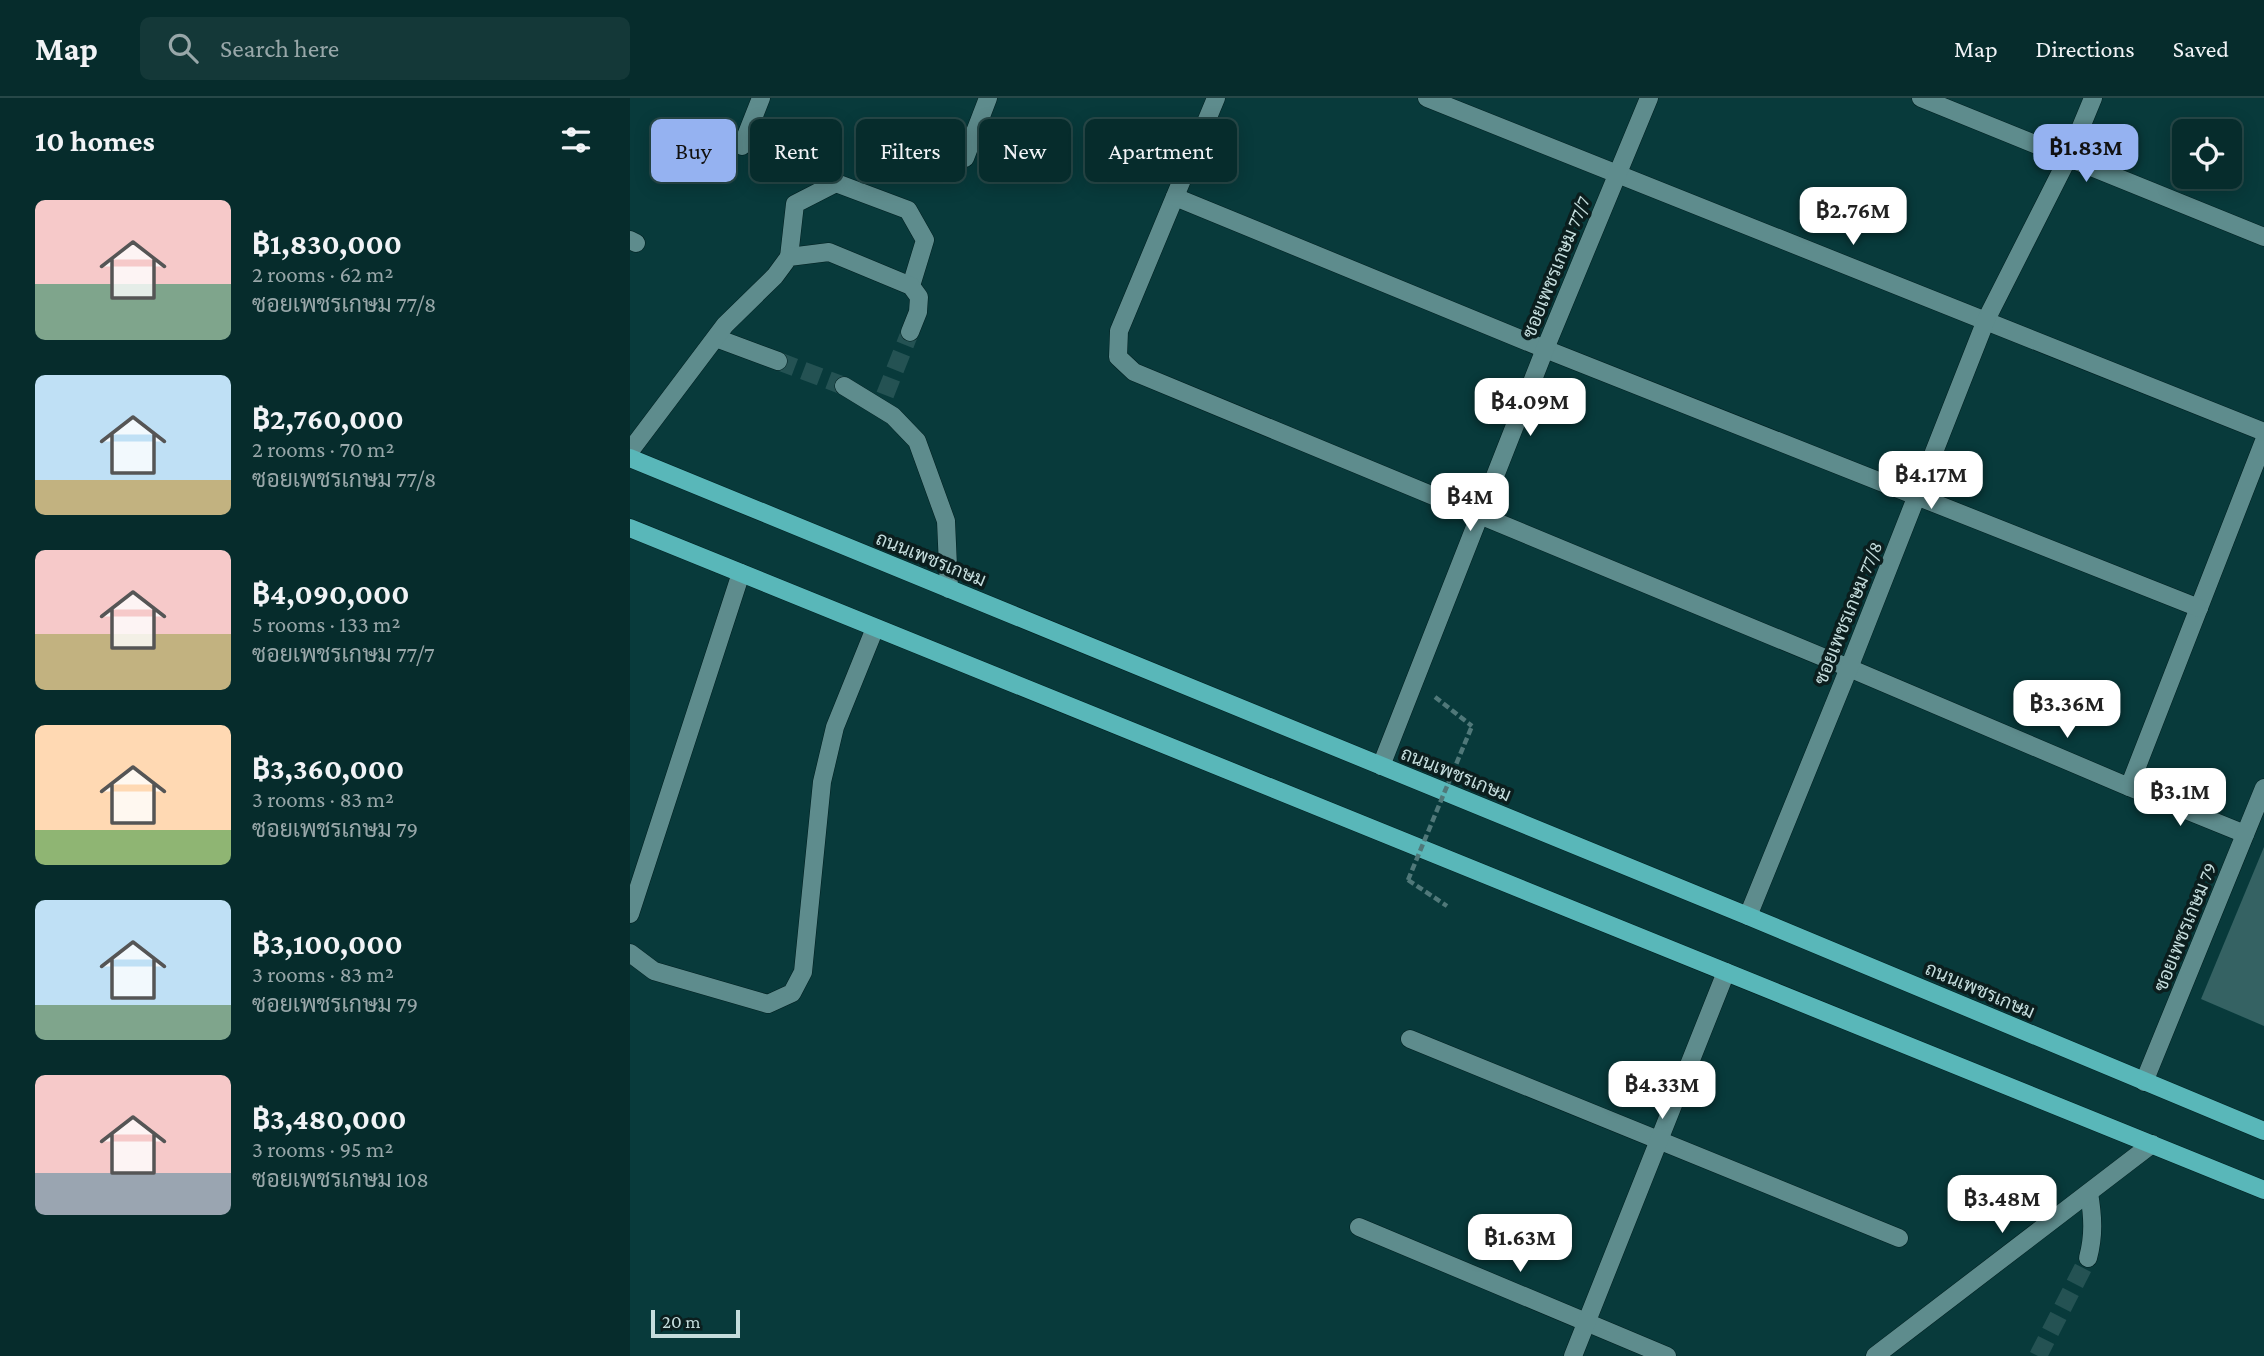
<!DOCTYPE html>
<meta charset="utf-8">
<style>
:root{--surface:#062c2c;--page:#143838;--text:#f1f3f6;--muted:#98a7a9;--line:#274848;--accent:#95b2f1}
body{margin:0;font-family:"Crimson Pro",Sarabun,serif;background:var(--page);color:var(--text);height:100vh;display:flex;flex-direction:column;font-size:26px;white-space:nowrap}
*{box-sizing:border-box;margin:0}
p{font-size:23px;color:var(--muted)}
.icon{flex:none;width:38px;height:38px;fill:none;stroke:currentColor;stroke-width:2;stroke-linecap:round;stroke-linejoin:round}
.map{position:relative;flex:1;overflow:hidden}
.sheet{display:flex;flex-direction:column;background:var(--surface);width:630px}
.sheet>*{flex:none}
.guide{position:absolute;left:21px;top:21px;width:665px;height:63px;display:flex;gap:14px}
.controls{position:absolute;left:1542px;top:21px;display:grid;gap:14px}
.controls a{display:grid;place-items:center;width:70px;height:70px;border-radius:10px;background:var(--surface);box-shadow:0 4px 18px #0003,0 0 0 2px var(--line);font-size:35px}
.scale{position:absolute;left:21px;bottom:18px;width:89px;box-sizing:border-box;padding-left:7px;border:4px solid #c5dddd;border-top:0;font-size:19px;line-height:24px;white-space:nowrap;color:#c5dddd;-webkit-text-stroke:5px #0b1e1e;paint-order:stroke}
.price{position:absolute;translate:-50% -60px;padding:0 16px;border-radius:14px;background:#fff;color:#222;font-size:23px;line-height:46px;filter:drop-shadow(0 2px 4px #0008)}
.price::after{content:'';position:absolute;left:50%;top:42px;width:21px;height:16px;margin-left:-10px;background:inherit;clip-path:polygon(0 0,100% 0,50% 100%)}
.price.current{background:var(--accent);color:#111}
ul{padding:0;list-style:none}
li{display:flex;align-items:center;gap:21px;height:175px;padding:0 35px}
li span{display:grid;place-items:center;flex:none;width:196px;height:140px;border-radius:10px;color:#555}
li>.icon{margin-inline-start:auto}
span .icon{width:84px;height:84px;fill:#fffc;stroke-width:1}
li b{font-size:30px}
h2{display:flex;justify-content:space-between;align-items:center;height:84px;padding:0 35px;font-size:30px}
.tag{padding:0 24px;border-radius:10px;background:var(--surface);box-shadow:0 4px 18px #0003,0 0 0 2px var(--line);font-size:24px;line-height:63px}
.tag.current{background:var(--accent);color:#111}
header{display:flex;align-items:center;gap:42px;box-sizing:border-box;height:98px;padding:0 35px;background:var(--surface);border-bottom:2px solid var(--line)}
header strong{font-size:33px}
nav{display:flex;gap:38px;margin-inline-start:auto;font-size:24px}
.search{width:490px;height:63px;background:var(--page);display:flex;align-items:center;gap:18px;box-sizing:border-box;padding:0 24px;border-radius:10px;color:var(--muted);font-size:26px}
main{display:flex;flex:1;min-height:0}
.map>svg:first-child{display:block}
</style>
<header>
<strong>Map</strong>
<div class="search"><svg class="icon" aria-label="search" viewBox="0 0 24 24"><circle cx="10" cy="10" r="6"/><path d="M15 15l6 6"/></svg>Search here</div>
<nav><a>Map</a><a>Directions</a><a>Saved</a></nav>
</header>
<main>
<section class="sheet">
<h2>10 homes<svg class="icon" aria-label="filters" viewBox="0 0 24 24"><path d="M4 7h16M4 17h16"/><circle cx="9" cy="7" r="2"/><circle cx="15" cy="17" r="2"/></svg></h2>
<ul>
<li><span style="background:linear-gradient(#f6c9c9 60%,#7fa58c 0)"><svg class="icon" aria-label="home" viewBox="0 0 24 24"><path d="M3 11l9-7 9 7M6 9v11h12V9"/></svg></span><div><b>฿1,830,000</b><p>2 rooms · 62 m²</p><p>ซอยเพชรเกษม 77/8</p></div></li>
<li><span style="background:linear-gradient(#bfe0f5 75%,#c2b280 0)"><svg class="icon" aria-label="home" viewBox="0 0 24 24"><path d="M3 11l9-7 9 7M6 9v11h12V9"/></svg></span><div><b>฿2,760,000</b><p>2 rooms · 70 m²</p><p>ซอยเพชรเกษม 77/8</p></div></li>
<li><span style="background:linear-gradient(#f6c9c9 60%,#c2b280 0)"><svg class="icon" aria-label="home" viewBox="0 0 24 24"><path d="M3 11l9-7 9 7M6 9v11h12V9"/></svg></span><div><b>฿4,090,000</b><p>5 rooms · 133 m²</p><p>ซอยเพชรเกษม 77/7</p></div></li>
<li><span style="background:linear-gradient(#ffd9b3 75%,#8fb573 0)"><svg class="icon" aria-label="home" viewBox="0 0 24 24"><path d="M3 11l9-7 9 7M6 9v11h12V9"/></svg></span><div><b>฿3,360,000</b><p>3 rooms · 83 m²</p><p>ซอยเพชรเกษม 79</p></div></li>
<li><span style="background:linear-gradient(#bfe0f5 75%,#7fa58c 0)"><svg class="icon" aria-label="home" viewBox="0 0 24 24"><path d="M3 11l9-7 9 7M6 9v11h12V9"/></svg></span><div><b>฿3,100,000</b><p>3 rooms · 83 m²</p><p>ซอยเพชรเกษม 79</p></div></li>
<li><span style="background:linear-gradient(#f6c9c9 70%,#9aa5b1 0)"><svg class="icon" aria-label="home" viewBox="0 0 24 24"><path d="M3 11l9-7 9 7M6 9v11h12V9"/></svg></span><div><b>฿3,480,000</b><p>3 rooms · 95 m²</p><p>ซอยเพชรเกษม 108</p></div></li>
</ul>
</section>
<div class="map">
<svg width="1634" height="1258" viewBox="0 0 1634 1258">
<rect width="100%" height="100%" fill="#083a3b"/>
<!-- building -->
<path fill="#356263" d="M1634,749V928L1571,901Z"/>
<g fill="none" stroke-linecap="round" stroke-linejoin="round">
<!-- minor-tunnel -->
<g stroke="#245253" stroke-width="18" stroke-dasharray="18 9" stroke-linecap="butt">
<path d="M148,263L214,288"/>
<path d="M255,297L280,234"/>
<path d="M1408,1258L1458,1160"/>
</g>
<defs>
<g id="minor">
<path d="M586,0L489,233L488,259L504,274L1219,570L1499,689L1634,343"/>
<path d="M797,0L1634,334"/>
<path d="M1291,0L1634,139"/>
<path d="M112,48L131,0"/>
<path d="M335,60L358,0"/>
<path d="M545,99L915,251L1569,510"/>
<path d="M0,142L6,145"/>
<path d="M159,159L165,106L206,85L278,112L295,142L281,188"/>
<path d="M86,240L148,263"/>
<path d="M214,288L263,318L287,343L316,423L319,491"/>
<path d="M0,353L95,227L145,178L159,159L199,154L281,188L289,199L288,214L280,234"/>
<path d="M751,668L915,251L1019,0"/>
<path d="M1499,689L1615,736"/>
<path d="M0,816L111,475"/>
<path d="M1118,818L1219,570L1356,222L1439,58L1463,0"/>
<path d="M0,855L24,873L138,906L162,895L173,874L192,684L205,629L245,530"/>
<path d="M780,941L1269,1140"/>
<path d="M1514,984L1634,690"/>
<path d="M729,1129L1037,1258"/>
<path d="M1458,1160C1464,1137 1463,1119 1459,1095"/>
<path d="M943,1258L1096,874"/>
<path d="M1245,1258L1522,1046"/>
</g>
<g id="major">
<path d="M0,360L1118,818L1634,1033"/>
<path d="M0,430L1634,1092"/>
</g>
</defs>
<!-- minor casing -->
<use href="#minor" stroke="#001f20" stroke-width="19"/>
<!-- major casing -->
<use href="#major" stroke="#001f20" stroke-width="19"/>
<!-- path -->
<g stroke="#507879" stroke-width="4.5" stroke-dasharray="7 3.5" stroke-linecap="butt">
<path d="M805,599L842,628"/>
<path d="M778,782L817,808"/>
</g>
<!-- minor -->
<use href="#minor" stroke="#5e8c8d" stroke-width="18"/>
<!-- major -->
<use href="#major" stroke="#59b7b9" stroke-width="18"/>
<!-- path-bridge -->
<path stroke="#507879" stroke-width="4.5" stroke-dasharray="7 3.5" stroke-linecap="butt" d="M778,782L842,628"/>
</g>
<g text-anchor="middle" dominant-baseline="central" stroke-width="7" stroke-linejoin="round" paint-order="stroke">
<!-- street labels -->
<g font-size="19" fill="#c5dddd" stroke="#0b1e1e">
<text transform="translate(926 169) rotate(-68)">ซอยเพชรเกษม 77/7</text>
<text transform="translate(301 461) rotate(22)">ถนนเพชรเกษม</text>
<text transform="translate(1218 515) rotate(-68)">ซอยเพชรเกษม 77/8</text>
<text transform="translate(826 676) rotate(22)">ถนนเพชรเกษม</text>
<text transform="translate(1555 829) rotate(-68)">ซอยเพชรเกษม 79</text>
<text transform="translate(1350 892) rotate(23)">ถนนเพชรเกษม</text>
</g>
</g>
</svg>
<div class="controls">
<a><svg class="icon" aria-label="locate" viewBox="0 0 24 24"><circle cx="12" cy="12" r="6"/><path d="M12 2v4M12 18v4M2 12h4M18 12h4"/></svg></a>
</div>
<div class="scale">20 m</div>
<b class="price current" style="left:1456px;top:86px">฿1.83M</b>
<b class="price" style="left:1223px;top:149px">฿2.76M</b>
<b class="price" style="left:900px;top:340px">฿4.09M</b>
<b class="price" style="left:1301px;top:413px">฿4.17M</b>
<b class="price" style="left:840px;top:435px">฿4M</b>
<b class="price" style="left:1437px;top:642px">฿3.36M</b>
<b class="price" style="left:1550px;top:730px">฿3.1M</b>
<b class="price" style="left:1032px;top:1023px">฿4.33M</b>
<b class="price" style="left:1372px;top:1137px">฿3.48M</b>
<b class="price" style="left:890px;top:1176px">฿1.63M</b>
<div class="guide">
<a class="tag current">Buy</a>
<a class="tag">Rent</a>
<a class="tag">Filters</a>
<a class="tag">New</a>
<a class="tag">Apartment</a>
</div>
</div>
</main>
